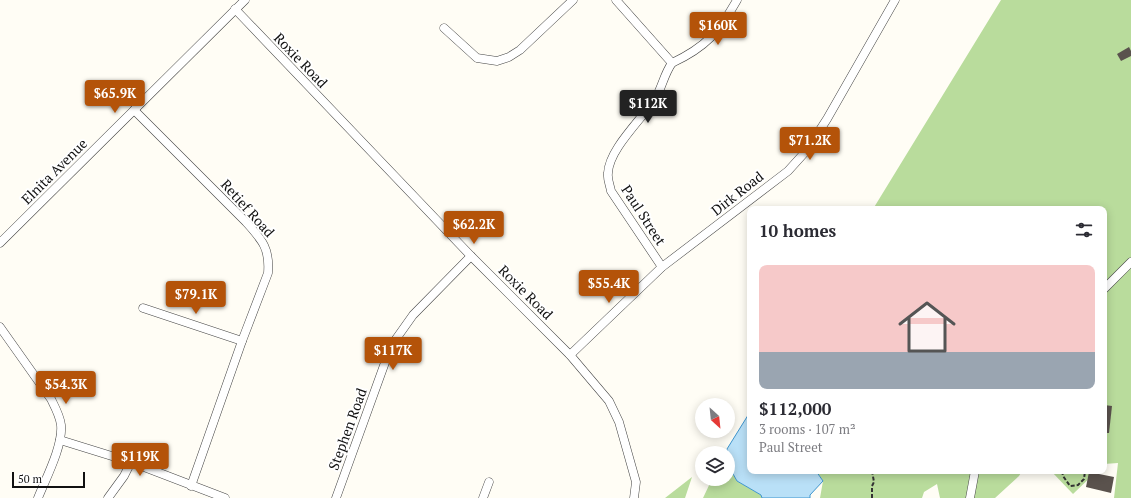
<!DOCTYPE html>
<meta charset="utf-8">
<style>
:root{--surface:#fff;--page:#f2f2f3;--text:#2b2b33;--muted:#7c7c81;--line:#e1e1e2;--accent:#b45309}
body{margin:0;font-family:"PT Serif",serif;background:var(--page);color:var(--text);height:100vh;display:flex;flex-direction:column;font-size:15px;white-space:nowrap}
*{box-sizing:border-box;margin:0}
p{font-size:13px;color:var(--muted)}
.icon{flex:none;width:22px;height:22px;fill:none;stroke:currentColor;stroke-width:2;stroke-linecap:round;stroke-linejoin:round}
.map{position:relative;flex:1;overflow:hidden}
.side{position:absolute;left:747px;top:206px;width:360px;height:268px;display:flex;flex-direction:column;background:var(--surface);border-radius:8px;box-shadow:0 2px 10px #0003}
.side>*{flex:none}
.needle{width:26px;rotate:153deg}
.fabs{position:absolute;left:695px;top:398px;display:grid;gap:8px}
.fabs a{display:grid;place-items:center;width:40px;height:40px;border-radius:50%;background:var(--surface);box-shadow:0 2px 10px #0003;font-size:20px}
.scale{position:absolute;left:12px;bottom:10px;width:73px;box-sizing:border-box;padding-left:4px;border:2px solid #111;border-top:0;font-size:11px;line-height:14px;white-space:nowrap;color:#111;-webkit-text-stroke:3px #fff;paint-order:stroke}
.price{position:absolute;translate:-50% -34px;padding:0 9px;border-radius:4px;background:var(--accent);color:#fff;font-size:13px;line-height:26px;filter:drop-shadow(0 1px 2px #0008)}
.price::after{content:'';position:absolute;left:50%;top:24px;width:12px;height:9px;margin-left:-6px;background:inherit;clip-path:polygon(0 0,100% 0,50% 100%)}
.price.current{background:#222;color:#fff}
ul{padding:0;list-style:none}
li{display:grid;align-content:center;gap:8px;height:212px;padding:0 12px}
li+li{border-top:1px solid var(--line)}
li span{display:grid;place-items:center;height:124px;border-radius:8px;color:#555}
li>.icon{margin-inline-start:auto}
span .icon{width:72px;height:72px;fill:#fffc;stroke-width:1}
li b{font-size:17px}
h2{display:flex;justify-content:space-between;align-items:center;height:48px;padding:0 12px;font-size:17px}
.map>svg:first-child{display:block}
</style>
<div class="map">
<svg width="1131" height="498" viewBox="0 0 1131 498">
<rect width="100%" height="100%" fill="#fffdf5"/>
<!-- forest -->
<g fill="#b9dc9c">
<path d="M1001,0H1131V498H1114L1118,463L1104,464V209H873Z"/>
<path d="M728,465L737,481L761,495L762,498H703L712,479H728Z"/>
<path d="M816,471H1022L1019,476L995,498H940L937,484L924,492L922,498H820L823,481Z"/>
<path d="M1051,471H1097L1073,494Z"/>
<path d="M692,477L685,498H665Z"/>
</g>
<!-- water -->
<path fill="#b9e0f7" stroke="#3f96cf" d="M750,412V471H816L823,481L810,495V498H762L761,495L737,481L728,465L727,449Z"/>
<!-- building -->
<g fill="#5a524d">
<path d="M1129,47L1131,51V56L1121,61L1117,54Z"/>
<path d="M1104,405L1112,406L1109,433H1104Z"/>
<path d="M1089,472L1114,477L1111,493L1086,487Z"/>
</g>
<g fill="none" stroke-linecap="round" stroke-linejoin="round">
<defs>
<g id="street">
<path d="M616,0L672,63C664,74 662,88 655,99C642,119 609,149 608,173C607,179 610,185 611,191L662,267"/>
<path d="M235,9L471,256L570,355L609,401L619,422L636,482L634,498"/>
<path d="M444,28L477,58L497,61L509,57L520,50L573,0"/>
<path d="M672,63C706,47 719,32 737,0"/>
<path d="M134,110L246,222C262,240 270,248 268,273L242,341L191,486"/>
<path d="M0,243L245,0"/>
<path d="M1104,289L1131,262"/>
<path d="M143,308L242,341"/>
<path d="M0,327L51,399C55,407 60,416 61,425C63,446 46,478 38,498"/>
<path d="M570,355L662,267L788,171L807,150L827,119L895,0"/>
<path d="M60,440L131,462L225,498"/>
<path d="M108,498L124,476L131,462"/>
<path d="M336,498L391,346L413,315L471,256"/>
<path d="M483,498L489,482"/>
<path d="M970,498L975,471"/>
</g>
</defs>
<!-- street casing -->
<use href="#street" stroke="#444" stroke-width="9"/>
<!-- path -->
<g stroke="#333" stroke-width="2" stroke-dasharray="4 2" stroke-linecap="butt">
<path d="M1062,471L1063,476L1070,486L1078,485L1084,479L1085,471"/>
<path d="M872,498V486L874,482L872,471"/>
</g>
<!-- street -->
<use href="#street" stroke="#fff" stroke-width="8"/>
</g>
<g text-anchor="middle" dominant-baseline="central" stroke-width="4" stroke-linejoin="round" paint-order="stroke">
<!-- street labels -->
<g font-size="14" fill="#111" stroke="#fff">
<text transform="translate(301 60) rotate(46)">Roxie Road</text>
<text transform="translate(54 171) rotate(-45)">Elnita Avenue</text>
<text transform="translate(737 193) rotate(-38)">Dirk Road</text>
<text transform="translate(248 208) rotate(48)">Retief Road</text>
<text transform="translate(644 215) rotate(57)">Paul Street</text>
<text transform="translate(526 292) rotate(45)">Roxie Road</text>
<text transform="translate(347 429) rotate(-70)">Stephen Road</text>
</g>
</g>
</svg>
<div class="fabs">
<a><svg class="needle" viewBox="-14 -14 28 28"><path d="M0-13l5 13h-10z" fill="#e53935"/><path d="M0 13l5-13h-10z" fill="#7c7c81"/></svg></a>
<a><svg class="icon" aria-label="layers" viewBox="0 0 24 24"><path d="M12 4l9 5-9 5-9-5zM3 14l9 5 9-5"/></svg></a>
</div>
<div class="scale">50 m</div>
<b class="price" style="left:718px;top:46px">$160K</b>
<b class="price" style="left:115px;top:114px">$65.9K</b>
<b class="price current" style="left:648px;top:124px">$112K</b>
<b class="price" style="left:810px;top:161px">$71.2K</b>
<b class="price" style="left:474px;top:245px">$62.2K</b>
<b class="price" style="left:609px;top:304px">$55.4K</b>
<b class="price" style="left:196px;top:315px">$79.1K</b>
<b class="price" style="left:393px;top:371px">$117K</b>
<b class="price" style="left:66px;top:405px">$54.3K</b>
<b class="price" style="left:140px;top:477px">$119K</b>
<section class="side">
<h2>10 homes<svg class="icon" aria-label="filters" viewBox="0 0 24 24"><path d="M4 7h16M4 17h16"/><circle cx="9" cy="7" r="2"/><circle cx="15" cy="17" r="2"/></svg></h2>
<ul>
<li><span style="background:linear-gradient(#f6c9c9 70%,#9aa5b1 0)"><svg class="icon" aria-label="home" viewBox="0 0 24 24"><path d="M3 11l9-7 9 7M6 9v11h12V9"/></svg></span><div><b>$112,000</b><p>3 rooms · 107 m²</p><p>Paul Street</p></div></li>
</ul>
</section>
</div>
